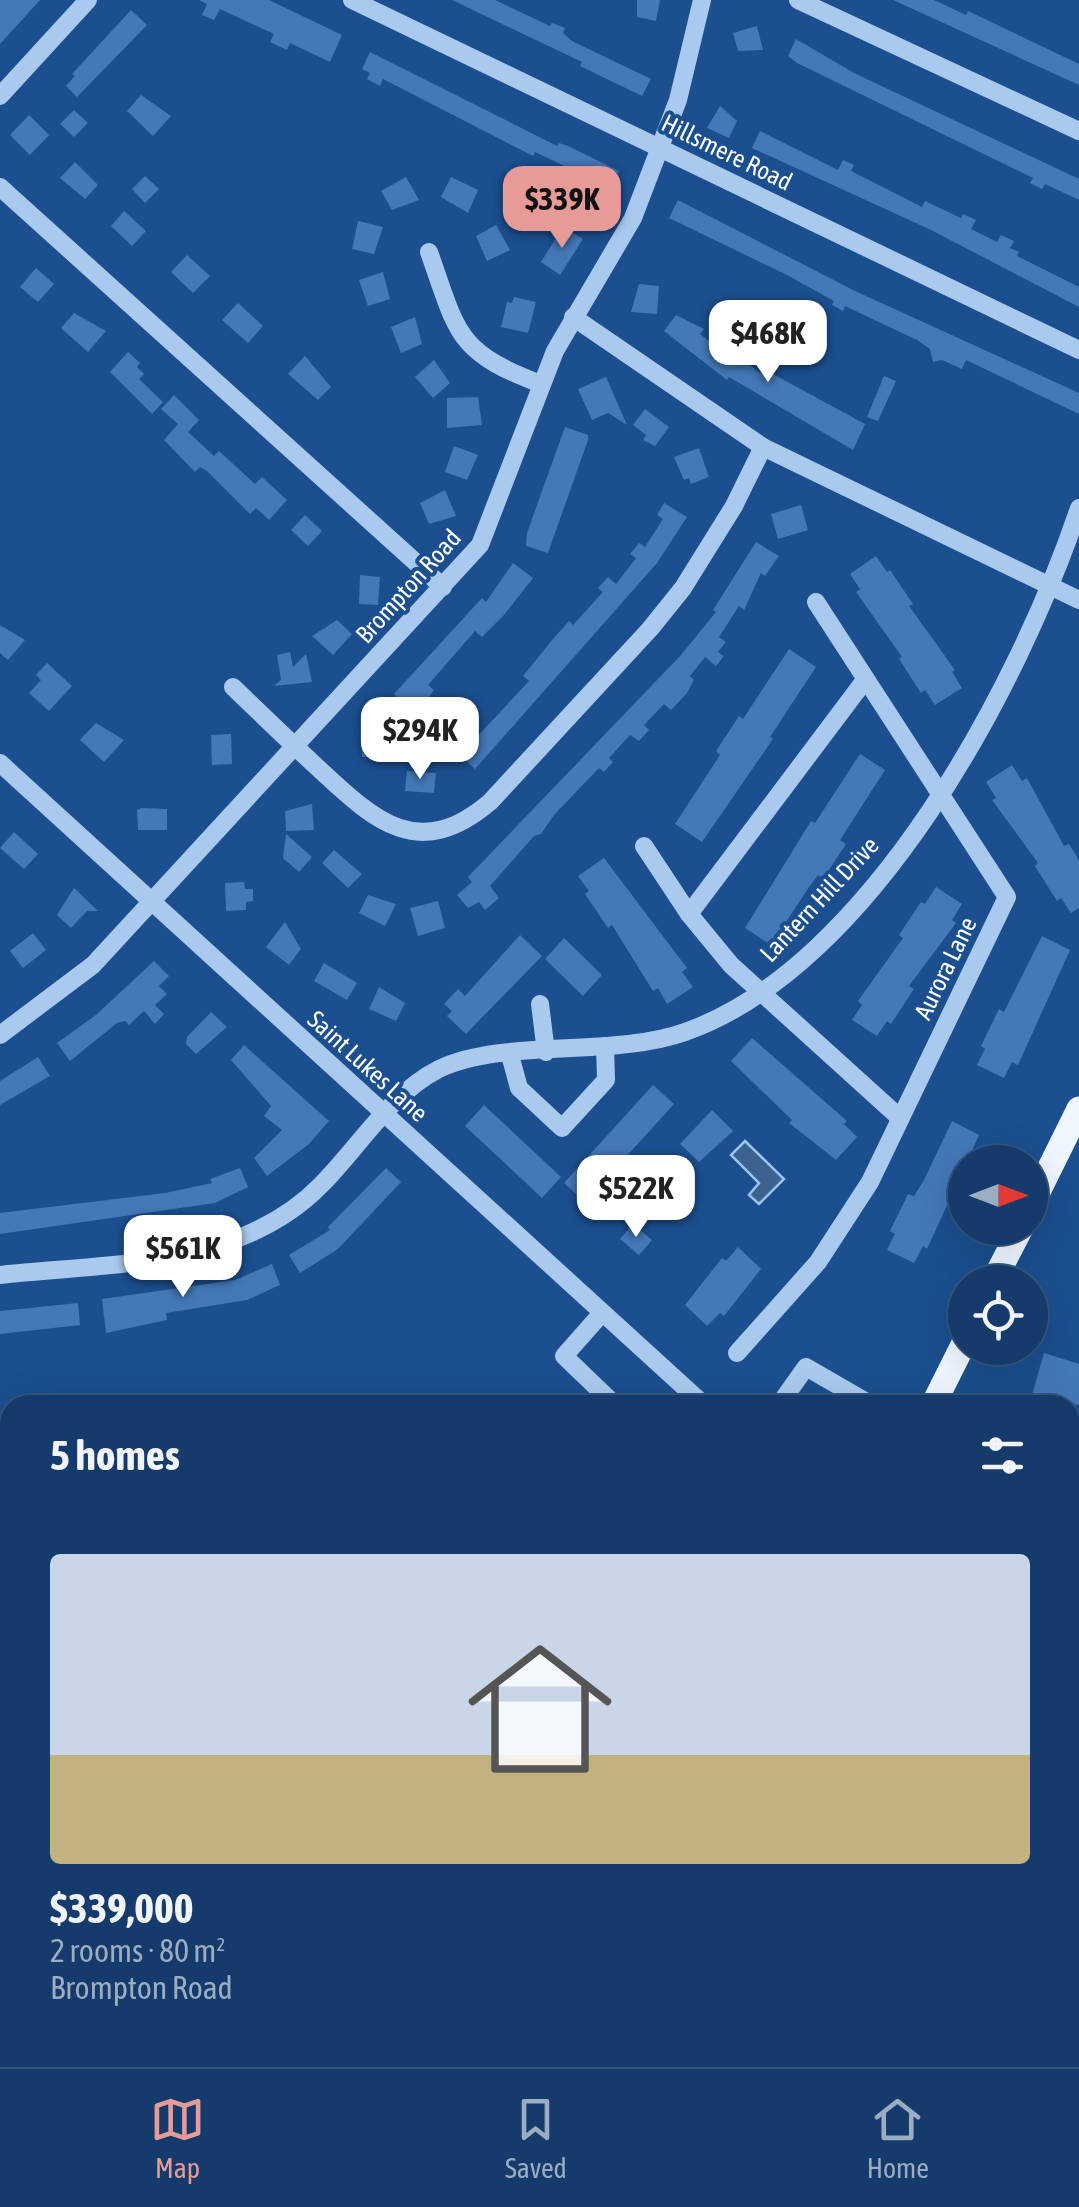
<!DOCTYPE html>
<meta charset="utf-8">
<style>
:root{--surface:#143b6b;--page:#214673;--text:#f1f3f6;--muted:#9dadc1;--line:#33557e;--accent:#e69b98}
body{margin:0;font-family:"Asap Condensed",sans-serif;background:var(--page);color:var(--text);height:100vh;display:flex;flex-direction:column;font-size:38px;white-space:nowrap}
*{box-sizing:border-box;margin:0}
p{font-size:32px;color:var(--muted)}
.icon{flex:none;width:55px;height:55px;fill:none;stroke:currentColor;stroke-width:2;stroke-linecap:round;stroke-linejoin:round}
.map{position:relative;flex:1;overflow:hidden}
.sheet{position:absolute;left:0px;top:1395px;width:1080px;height:672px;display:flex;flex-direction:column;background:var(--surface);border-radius:30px 30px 0 0;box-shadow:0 10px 40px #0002,0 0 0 2px var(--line)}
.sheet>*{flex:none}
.needle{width:65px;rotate:90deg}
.fabs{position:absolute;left:948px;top:1145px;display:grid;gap:20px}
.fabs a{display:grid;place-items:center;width:100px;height:100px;border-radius:50%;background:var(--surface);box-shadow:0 10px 40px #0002,0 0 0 2px var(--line);font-size:50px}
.price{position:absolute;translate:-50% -85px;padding:0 22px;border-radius:20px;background:#fff;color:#222;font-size:32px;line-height:65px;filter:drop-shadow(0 2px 5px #0008)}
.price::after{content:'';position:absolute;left:50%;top:60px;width:30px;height:22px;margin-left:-15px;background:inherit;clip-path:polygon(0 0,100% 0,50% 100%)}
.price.selected{background:var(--accent);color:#111}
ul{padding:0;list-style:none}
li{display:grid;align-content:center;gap:20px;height:530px;padding:0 50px}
li span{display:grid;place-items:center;height:310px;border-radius:10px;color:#555}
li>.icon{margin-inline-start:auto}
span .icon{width:180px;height:180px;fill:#fffc;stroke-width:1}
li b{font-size:42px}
h2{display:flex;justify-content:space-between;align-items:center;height:120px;padding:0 50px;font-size:42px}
.menu{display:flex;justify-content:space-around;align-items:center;height:140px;border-top:2px solid var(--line);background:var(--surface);font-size:28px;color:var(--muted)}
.menu a{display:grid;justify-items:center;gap:5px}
.menu .selected{color:var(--accent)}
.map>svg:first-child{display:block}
</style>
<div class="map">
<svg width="1079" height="2067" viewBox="0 0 1079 2067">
<rect width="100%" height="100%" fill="#1b4f8f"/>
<!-- green -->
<g fill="#2e69ad">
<path d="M10,1542V2058H572L567,2067H0V1543Z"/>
<path d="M1079,1788V2029H1070V1790Z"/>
</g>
<!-- water -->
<g fill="#3c6290" stroke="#9cc4f0" stroke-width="2.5">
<path d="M745,1141L784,1179L759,1204L749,1195L759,1183L731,1155Z"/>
<path d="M0,1823C16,1842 11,1863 3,1885L10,1897V1931L0,1930Z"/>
</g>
<!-- building -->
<g fill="#4478b7">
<path d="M0,0H40L0,44Z"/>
<path d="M199,0H269L342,35L330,62L290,43L287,50L270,42L274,34L220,9L214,20L202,15L207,4Z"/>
<path d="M452,0H495L550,26L552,23L565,28L563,33L572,41L651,79L642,96L580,66L582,62Z"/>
<path d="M637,0H660L656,21L637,17Z"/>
<path d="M893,0H934L966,15L968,11L1079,64V85Z"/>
<path d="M131,10L147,25L77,97L66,86L75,76L72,74Z"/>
<path d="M757,26L763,50L738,51L733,33Z"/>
<path d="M796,39L854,73L1079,179V200L1045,184L1042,189L1030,183L1033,178L797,63L788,56Z"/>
<path d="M370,52L557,146L559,143L568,146L619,171L608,194L596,188L598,182L535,152L533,156L383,79L380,86L367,79L370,73L362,69Z"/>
<path d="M141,95L171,116L153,136L127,111Z"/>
<path d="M720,106L737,121L729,138L707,128Z"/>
<path d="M74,110L88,123L74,137L60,124Z"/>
<path d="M29,115L49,135L30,155L10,135Z"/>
<path d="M760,131L838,170L843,160L854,165L851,171L922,207L925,201L961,218L963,214L976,220L971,229L997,242L1001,235L1014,241L1010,248L1019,252L1017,256L1079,287V307L931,230L752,148Z"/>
<path d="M75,162L98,185L85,199L60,178Z"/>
<path d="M145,176L159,189L145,203L132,189Z"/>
<path d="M406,177L419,200L392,210L381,191Z"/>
<path d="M451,177L478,190L468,213L441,197Z"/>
<path d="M678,200L855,291L1079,393V414L966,360L962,369L942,360L933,362L930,349L917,340L845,306L843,311L832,305L834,301L787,275L669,218Z"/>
<path d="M124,211L146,231L132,246L111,226Z"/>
<path d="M358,221L383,227L374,254L352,249Z"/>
<path d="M496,225L510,250L487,261L476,236Z"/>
<path d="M563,227L583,239L560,275L541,262Z"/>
<path d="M187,255L210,276L193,293L171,272Z"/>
<path d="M36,268L54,284L38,302L20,287Z"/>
<path d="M383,272L390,299L368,306L359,280Z"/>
<path d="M639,284L659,286L657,314L631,312Z"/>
<path d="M514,297L536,302L528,333L501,327L507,302L512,303Z"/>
<path d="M238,303L263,326L248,343L222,320Z"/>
<path d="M74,313L106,331L88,352L61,328Z"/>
<path d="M676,315L704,329L700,334L727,355L731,350L760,373H771L865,424L853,450L729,377L727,380L664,331Z"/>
<path d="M415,317L422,344L401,353L391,327Z"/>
<path d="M128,352L140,363L137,367L144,374L139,379L163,402L152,414L110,372Z"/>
<path d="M305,356L331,387L318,400L288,374Z"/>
<path d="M434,360L450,383L433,398L415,377Z"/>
<path d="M884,376L896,381L878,421L867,417Z"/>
<path d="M606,377L627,425L608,413L592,420L578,389Z"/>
<path d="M174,395L199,420L188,432L214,456L219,451L255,484L262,477L287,500L269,520L256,508L250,514L207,471L200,467L195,472L164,440L178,424L161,409Z"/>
<path d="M478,397L482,425L447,428V398Z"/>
<path d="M645,409L669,427L655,446L643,440L646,435L633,425Z"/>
<path d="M565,427L588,435V440L548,553L526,546L527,533Z"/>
<path d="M454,446L478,455L467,480L445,472Z"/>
<path d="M699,448L709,477L691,484L689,478L684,480L674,457Z"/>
<path d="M445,490L456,516L429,524L420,503Z"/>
<path d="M664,503L687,517L657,563L475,769L460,755L529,681L523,676L553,639L569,621L573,625L603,592L598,588L608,577L616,584L636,558L630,554L639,543L645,547L663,519L657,515Z"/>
<path d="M801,505L808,530L778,539L771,514Z"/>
<path d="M305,515L322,531L308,546L291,530Z"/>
<path d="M756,542L779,556L765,576L761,573L744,610L739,606L719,637L726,642L718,652L724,656L716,666L705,657L690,676L694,680L687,693L671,710L664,704L644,725L649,730L639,741L630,735L609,758L613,762L604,772L599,768L554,815L541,834L534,836L490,886L499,898L485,910L479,902L468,908L457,895L472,882L468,877L681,655L716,612L713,610Z"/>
<path d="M876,556L887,572L890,570L913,604L909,606L955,670L952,672L962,688L935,705L925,690L921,693L899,659L902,657L856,592L860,589L850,574Z"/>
<path d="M513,563L533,578L504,615L482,637L475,631L428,685L434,690L416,715L394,694L482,598L486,602Z"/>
<path d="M360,575L380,577L378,605L359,604Z"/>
<path d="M337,620L352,634L333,655L312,636Z"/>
<path d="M0,625L25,640L8,660L0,653Z"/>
<path d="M789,649L816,667L770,737L773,739L702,842L675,824L720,755L716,751L739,716L743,719Z"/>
<path d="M290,652L293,667L306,654L312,682L274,686L281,680L277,655Z"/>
<path d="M47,663L72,686L49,711L29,693L41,680L36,675Z"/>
<path d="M96,723L124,740L104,762L80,740Z"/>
<path d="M380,729L381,757H362L361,730Z"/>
<path d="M231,734L232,764L212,765L211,735Z"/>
<path d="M860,754L885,770L840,840L846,844L823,879L818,875L807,890L771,945L745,928L811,821L815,823Z"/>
<path d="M1012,765L1022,781L1027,778L1064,846L1069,844L1079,860V908L1071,913L1061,898L1057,901L1035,866L1038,863L992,800L996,798L986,782Z"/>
<path d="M407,771L436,773L434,793L405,791Z"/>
<path d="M312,804L314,830L286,831L285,811Z"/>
<path d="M142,808L167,809V830H138L137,810Z"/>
<path d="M14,832L38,854L24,869L0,848Z"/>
<path d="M286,834L312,857L299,872L283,858Z"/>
<path d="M334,850L362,874L348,888L322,863Z"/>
<path d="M604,858L687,968L682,972L693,987L667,1004L658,988L653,991L612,925L608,928L585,894L589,891L578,876Z"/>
<path d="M244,882L245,889H253V901L246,902V910L226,911L225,883Z"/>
<path d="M936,887L962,904L952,920L956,923L909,986L914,989L891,1024L887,1021L877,1036L852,1020L862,1005L858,1001L903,938L899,935L921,902L925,904Z"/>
<path d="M74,888L98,911H87L71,928L57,915Z"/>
<path d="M368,895L396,904L385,926L359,913Z"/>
<path d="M438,901L445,928L418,936L410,908Z"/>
<path d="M285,922L301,949L289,965L266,947Z"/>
<path d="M33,933L46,950L23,968L10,951Z"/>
<path d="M520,935L542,956L466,1034L447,1016L452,1011L444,1004L458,989L465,996Z"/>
<path d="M1042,936L1070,950L1018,1065L1012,1062L1004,1078L977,1065L985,1049L981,1046L999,1009L1004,1012Z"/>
<path d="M564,938L602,975L583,996L545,959Z"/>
<path d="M154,961L169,976L159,986L167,994L155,1005L164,1014L155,1024L144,1011L129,1025L125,1021L117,1023L70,1061L57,1043L96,1015Z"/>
<path d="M324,963L357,983L347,1000L314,981Z"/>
<path d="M379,987L405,1003L396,1021L369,1009Z"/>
<path d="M211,1012L227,1027L196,1054L186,1044L187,1037Z"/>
<path d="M752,1038L847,1121L844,1124L857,1137L836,1160L789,1123L792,1120L731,1061Z"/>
<path d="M244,1045L329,1121L309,1144L267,1176L254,1158L282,1130L264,1116L271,1106L231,1060Z"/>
<path d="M38,1057L50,1076L0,1105V1081Z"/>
<path d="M653,1085L674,1104L585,1202L564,1183Z"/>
<path d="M484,1105L561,1177L542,1198L465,1126Z"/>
<path d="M712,1110L733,1131L699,1162L680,1144Z"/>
<path d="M952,1121L979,1135L927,1249L923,1246L914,1263L887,1250L895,1234L890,1231L908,1194L914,1196L924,1180Z"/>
<path d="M240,1168L248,1187L215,1203L0,1234V1213L165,1193L212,1183L210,1179Z"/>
<path d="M386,1168L401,1182L338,1249L300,1273L289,1255L330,1230L328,1227Z"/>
<path d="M633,1224L652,1240L639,1255L620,1239Z"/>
<path d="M738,1247L761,1269L724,1316L720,1313L707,1326L685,1305L722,1258L726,1261Z"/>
<path d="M272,1264L280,1285L247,1300L166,1313L167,1320L106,1333L102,1299L235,1280Z"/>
<path d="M78,1303L80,1325L0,1334V1311Z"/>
<path d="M1044,1353L1079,1364V1405L1030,1402Z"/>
</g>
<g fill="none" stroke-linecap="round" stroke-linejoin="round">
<!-- minor -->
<g stroke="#a9c9ee" stroke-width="18">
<path d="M352,0L1079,350"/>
<path d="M798,0L1079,131"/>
<path d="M0,96L88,0"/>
<path d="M0,187L443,587"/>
<path d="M429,252C458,334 456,352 541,384"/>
<path d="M573,317L763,447L1079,600"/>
<path d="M233,687C261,714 289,741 318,768C374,820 418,863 490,802L650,629L683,588L734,506L763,447"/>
<path d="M0,763L704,1405"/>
<path d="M644,846L689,914L731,965L900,1118"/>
<path d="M689,914L865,680"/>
<path d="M540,1004L546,1052"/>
<path d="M0,1035L93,965L480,545L555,351L633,218L678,100L702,0"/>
<path d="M510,1055L519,1088L562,1128L606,1080L605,1046"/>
<path d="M0,1275C108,1263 239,1269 321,1185C358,1148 391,1093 439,1069C502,1038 613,1058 685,1032C871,967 1020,684 1079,508"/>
<path d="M602,1313L564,1356L615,1405"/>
<path d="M737,1353L818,1262L870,1182L1007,897L816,602"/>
<path d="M779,1405L806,1367L870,1404"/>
<path d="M1070,1430L1079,1432"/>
<path d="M1070,1530L1079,1532"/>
<path d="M1070,2044L1079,2045"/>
<path d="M261,2058L282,2062L300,2058"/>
<path d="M375,2058L394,2067"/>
<path d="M229,2067L238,2058"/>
<path d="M653,2067L658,2058"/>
</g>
<!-- major -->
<g stroke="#f0f6ff" stroke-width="25">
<path d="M1030,1208L1079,1109"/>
<path d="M993,1282L1021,1228"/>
<path d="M933,1405L965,1341"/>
<path d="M604,2067L608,2058"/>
</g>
</g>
<g text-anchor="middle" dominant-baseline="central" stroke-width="8" stroke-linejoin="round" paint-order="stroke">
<!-- street labels -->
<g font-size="25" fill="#fff" stroke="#1b4f8f">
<text transform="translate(727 152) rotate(26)">Hillsmere Road</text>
<text transform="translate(408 586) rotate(-48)">Brompton Road</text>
<text transform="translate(819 899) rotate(-47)">Lantern Hill Drive</text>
<text transform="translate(945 968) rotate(-64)">Aurora Lane</text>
<text transform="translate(368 1066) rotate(42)">Saint Lukes Lane</text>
</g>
</g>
</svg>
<div class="fabs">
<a><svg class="needle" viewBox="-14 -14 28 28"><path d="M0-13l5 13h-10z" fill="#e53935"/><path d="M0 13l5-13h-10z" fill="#9dadc1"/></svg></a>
<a><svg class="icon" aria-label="locate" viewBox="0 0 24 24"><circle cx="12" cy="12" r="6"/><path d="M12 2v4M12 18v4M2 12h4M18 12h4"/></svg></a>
</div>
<b class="price selected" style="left:562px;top:251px">$339K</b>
<b class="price" style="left:768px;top:385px">$468K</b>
<b class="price" style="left:420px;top:782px">$294K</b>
<b class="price" style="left:636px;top:1240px">$522K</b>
<b class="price" style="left:183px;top:1300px">$561K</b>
<section class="sheet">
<h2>5 homes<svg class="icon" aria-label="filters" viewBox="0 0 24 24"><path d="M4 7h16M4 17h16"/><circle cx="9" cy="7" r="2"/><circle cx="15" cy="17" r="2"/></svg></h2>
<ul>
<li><span style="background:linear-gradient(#c9d6e8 65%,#c2b280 0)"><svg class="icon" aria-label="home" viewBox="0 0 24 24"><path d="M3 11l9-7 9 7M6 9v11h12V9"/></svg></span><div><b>$339,000</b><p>2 rooms · 80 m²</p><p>Brompton Road</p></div></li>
</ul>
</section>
</div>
<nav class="menu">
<a class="selected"><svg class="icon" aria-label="map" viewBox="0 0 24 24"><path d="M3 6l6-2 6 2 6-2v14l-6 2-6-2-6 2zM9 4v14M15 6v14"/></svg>Map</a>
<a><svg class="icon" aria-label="saved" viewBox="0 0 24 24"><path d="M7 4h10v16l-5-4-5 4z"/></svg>Saved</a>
<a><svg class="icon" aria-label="home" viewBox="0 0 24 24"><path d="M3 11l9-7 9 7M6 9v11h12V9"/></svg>Home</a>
</nav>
